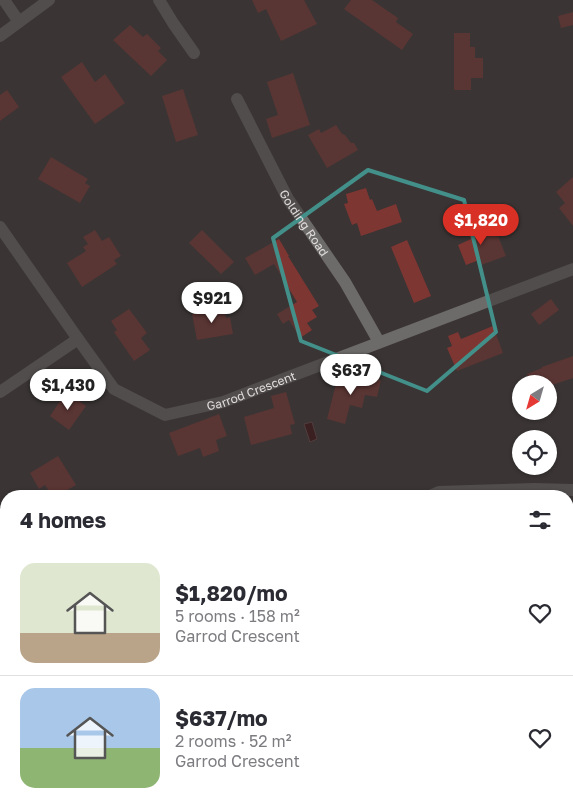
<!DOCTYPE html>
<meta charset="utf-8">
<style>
:root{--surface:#fff;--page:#f7f7f7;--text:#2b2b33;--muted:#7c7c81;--line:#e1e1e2;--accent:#d93025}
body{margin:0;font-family:"Golos Text",sans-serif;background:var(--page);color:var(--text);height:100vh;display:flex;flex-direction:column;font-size:19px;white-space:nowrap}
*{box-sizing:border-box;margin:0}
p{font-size:16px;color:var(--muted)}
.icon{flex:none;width:28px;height:28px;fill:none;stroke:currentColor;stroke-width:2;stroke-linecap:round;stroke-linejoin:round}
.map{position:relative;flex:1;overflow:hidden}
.drawer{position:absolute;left:0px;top:490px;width:574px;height:321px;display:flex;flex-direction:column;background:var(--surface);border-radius:20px 20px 0 0;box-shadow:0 1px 4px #0004}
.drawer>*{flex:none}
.needle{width:32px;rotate:217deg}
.controls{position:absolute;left:512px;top:375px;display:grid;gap:10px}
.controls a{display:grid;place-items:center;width:45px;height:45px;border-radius:50%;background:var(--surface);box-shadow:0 1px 4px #0004;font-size:25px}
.price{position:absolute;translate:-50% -42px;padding:0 11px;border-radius:18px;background:#fff;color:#222;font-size:16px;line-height:32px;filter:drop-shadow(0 1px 2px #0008)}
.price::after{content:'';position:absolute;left:50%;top:30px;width:15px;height:11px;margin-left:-8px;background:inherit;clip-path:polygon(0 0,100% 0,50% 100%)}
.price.active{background:var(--accent);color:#fff}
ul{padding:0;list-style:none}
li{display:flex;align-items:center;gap:15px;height:125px;padding:0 20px}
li+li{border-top:1px solid var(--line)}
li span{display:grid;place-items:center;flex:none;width:140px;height:100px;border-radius:15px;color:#555}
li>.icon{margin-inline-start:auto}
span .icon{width:60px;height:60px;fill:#fffc;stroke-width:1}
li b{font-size:21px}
h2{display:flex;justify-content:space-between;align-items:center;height:60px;padding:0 20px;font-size:21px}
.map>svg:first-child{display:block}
</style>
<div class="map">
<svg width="573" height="811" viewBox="0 0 573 811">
<rect width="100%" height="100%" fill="#3a3434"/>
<!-- water -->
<path fill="#3b0708" stroke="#6c4748" d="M312,422L317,439L310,442L304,424Z"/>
<!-- building -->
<g fill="#7e3632">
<path d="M252,0H304L317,24L281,41L266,9L258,13Z"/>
<path d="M351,0H372L398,18L396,22L413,34L402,50L344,9Z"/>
<path d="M573,12V25L561,28L558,16Z"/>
<path d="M130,25L143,37L147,34L161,48L158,51L167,60L151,76L113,40Z"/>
<path d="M454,33H470V47H475V58H483V78H471V90H454Z"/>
<path d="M82,62L95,82L105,74L125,103L95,124L61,77Z"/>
<path d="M293,73L310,125L272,138L266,119L278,115L267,82Z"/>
<path d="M183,89L198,135L176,142L162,96Z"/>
<path d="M7,90L19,107L0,121V95Z"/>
<path d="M336,125L342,134L345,135L351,143H354L358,150L327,168L308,135L319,129L321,133Z"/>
<path d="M51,157L88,179L85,183L90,186L80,203L38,179Z"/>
<path d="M573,177V226L559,208L565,203L556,192Z"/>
<path d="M366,188L370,200L372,199L377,211L396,204L402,222L361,236L357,223L352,225L344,204L348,203L346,194Z"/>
<path d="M485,221L489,234L494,232L496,237L498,236L506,256L481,265L479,260L466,265L458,245L471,239L467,228Z"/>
<path d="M95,230L102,241L109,237L121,256L114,260L117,264L82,287L67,263L86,251L83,247L88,244L83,237Z"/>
<path d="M202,230L234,262L221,274L189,243Z"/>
<path d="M279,239L289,256H288L319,306L312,310L317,317L307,323L312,330L300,338L289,320L283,324L277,314L297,302L274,264L255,275L245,258Z"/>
<path d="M407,240L431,296L414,303L391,247Z"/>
<path d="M551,299L559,310L539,325L531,314Z"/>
<path d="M224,308L226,318L230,317L233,334L197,340L192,314Z"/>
<path d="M129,309L147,333L141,338L150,350L134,361L114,332L117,330L111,321Z"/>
<path d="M493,326L503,353L457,371L447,348L452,346L448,336L458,332L461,339Z"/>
<path d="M573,356V378L549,386V384H530L527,374L542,368V367Z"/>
<path d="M355,374L381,380L377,397L365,395L362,408L350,405L345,424L327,419L337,380L353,384Z"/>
<path d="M66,392L86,406L69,430L50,416Z"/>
<path d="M286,392L295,424L290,425L292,434L251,445L244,417L274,408L271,396Z"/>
<path d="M219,414L227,436L216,440L219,451L203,457L200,448L178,456L169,433Z"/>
<path d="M58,456L76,485L57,496H52L45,485L39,489L30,473Z"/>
</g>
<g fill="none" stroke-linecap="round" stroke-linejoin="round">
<!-- street -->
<g stroke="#6d6a6a" stroke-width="12">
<path d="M4,0L19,22"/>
<path d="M159,0L173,23L194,53"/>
<path d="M0,36L49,0"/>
<path id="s1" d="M237,99L288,199L345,282L379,342"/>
<path id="s2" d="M0,227L78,339L114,389L165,415L223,402L573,269"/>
<path d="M0,392L78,339"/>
<path d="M430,496L439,492L534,489L573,490"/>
<path d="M568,677L573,674"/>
<path d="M0,763L6,760"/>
</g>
</g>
<!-- marked area -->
<path d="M0 0H573V811H0ZM368,170L464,200L496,332L427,391L301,341L273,238Z" fill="#3a3434" fill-opacity=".55" fill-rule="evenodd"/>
<path fill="none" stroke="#43908a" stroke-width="4" stroke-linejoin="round" d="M368,170L464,200L496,332L427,391L301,341L273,238Z"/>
<g text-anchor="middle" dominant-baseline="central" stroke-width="4" stroke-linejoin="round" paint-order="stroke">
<!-- street labels -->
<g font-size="12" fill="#e0dcdc" stroke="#302a2a">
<text stroke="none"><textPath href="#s1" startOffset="141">Golding Road</textPath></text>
<text stroke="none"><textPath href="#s2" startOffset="345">Garrod Crescent</textPath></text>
</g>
</g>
</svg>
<div class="controls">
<a><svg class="needle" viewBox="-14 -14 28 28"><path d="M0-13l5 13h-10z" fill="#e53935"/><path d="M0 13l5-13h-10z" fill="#7c7c81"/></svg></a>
<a><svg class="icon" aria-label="locate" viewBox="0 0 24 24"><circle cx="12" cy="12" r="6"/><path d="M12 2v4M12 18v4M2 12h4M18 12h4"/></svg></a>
</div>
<b class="price active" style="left:481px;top:246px">$1,820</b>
<b class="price" style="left:212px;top:324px">$921</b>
<b class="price" style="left:351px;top:396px">$637</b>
<b class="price" style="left:68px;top:411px">$1,430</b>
<section class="drawer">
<h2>4 homes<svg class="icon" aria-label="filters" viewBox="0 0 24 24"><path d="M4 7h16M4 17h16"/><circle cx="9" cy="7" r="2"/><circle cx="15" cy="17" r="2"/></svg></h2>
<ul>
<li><span style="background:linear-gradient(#dfe7d0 70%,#b9a48a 0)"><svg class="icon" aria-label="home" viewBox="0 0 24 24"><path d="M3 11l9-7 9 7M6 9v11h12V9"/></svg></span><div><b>$1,820/mo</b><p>5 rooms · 158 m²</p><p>Garrod Crescent</p></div><svg class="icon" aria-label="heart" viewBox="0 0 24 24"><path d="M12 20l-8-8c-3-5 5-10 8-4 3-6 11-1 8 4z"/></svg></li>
<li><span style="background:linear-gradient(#a9c7e8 60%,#8fb573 0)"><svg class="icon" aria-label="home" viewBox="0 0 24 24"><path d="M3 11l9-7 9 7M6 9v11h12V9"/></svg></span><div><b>$637/mo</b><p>2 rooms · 52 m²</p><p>Garrod Crescent</p></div><svg class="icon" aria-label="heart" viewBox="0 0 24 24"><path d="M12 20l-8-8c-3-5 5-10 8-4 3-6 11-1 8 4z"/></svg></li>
</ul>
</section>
</div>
